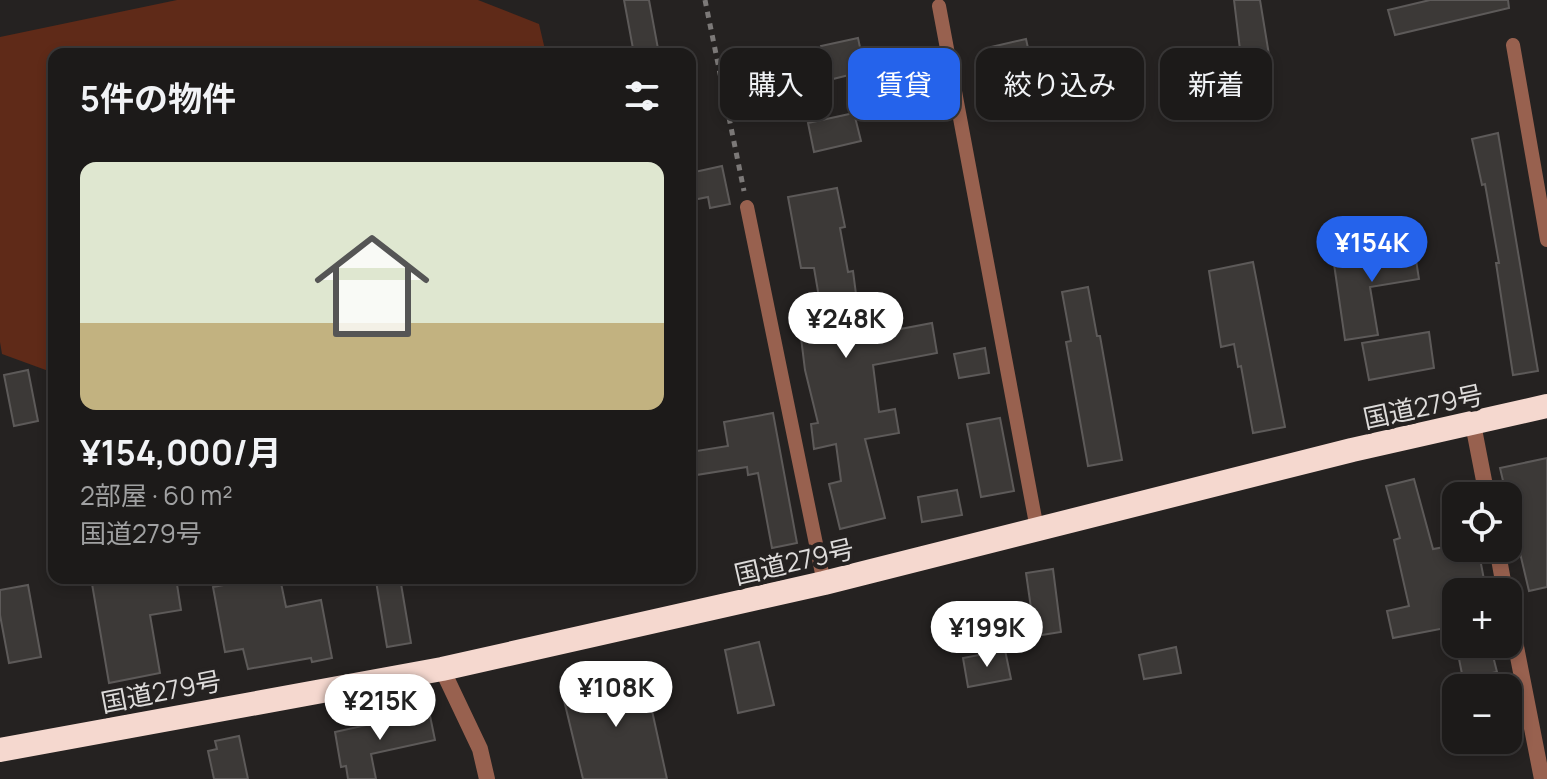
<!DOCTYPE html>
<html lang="ja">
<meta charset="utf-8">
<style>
:root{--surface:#1c1a19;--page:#252322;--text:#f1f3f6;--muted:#a0a1a2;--line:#3a3838;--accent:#2563eb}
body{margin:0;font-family:Manrope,"Noto Sans JP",sans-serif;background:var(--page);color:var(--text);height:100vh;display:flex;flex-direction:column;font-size:30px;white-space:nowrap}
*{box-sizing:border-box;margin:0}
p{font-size:26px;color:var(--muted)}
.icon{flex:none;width:44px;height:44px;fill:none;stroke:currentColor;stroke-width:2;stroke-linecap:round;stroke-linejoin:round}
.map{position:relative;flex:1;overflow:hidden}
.panel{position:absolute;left:48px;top:48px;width:648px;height:536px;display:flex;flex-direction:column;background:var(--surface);border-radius:16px;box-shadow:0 4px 12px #0003,0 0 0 2px var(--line)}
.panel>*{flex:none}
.top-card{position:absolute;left:720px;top:48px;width:706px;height:72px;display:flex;gap:16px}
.controls{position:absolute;left:1442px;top:482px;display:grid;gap:16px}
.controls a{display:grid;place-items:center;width:80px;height:80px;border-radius:16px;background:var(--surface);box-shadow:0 4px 12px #0003,0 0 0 2px var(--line);font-size:40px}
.price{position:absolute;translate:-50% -68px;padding:0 18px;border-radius:28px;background:#fff;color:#222;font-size:26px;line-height:52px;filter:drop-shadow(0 2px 4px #0008)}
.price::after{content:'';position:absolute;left:50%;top:48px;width:24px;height:18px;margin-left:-12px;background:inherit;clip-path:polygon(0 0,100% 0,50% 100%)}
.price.active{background:var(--accent);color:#fff}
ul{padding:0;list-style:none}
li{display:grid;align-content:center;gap:16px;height:424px;padding:0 32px}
li span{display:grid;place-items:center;height:248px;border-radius:16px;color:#555}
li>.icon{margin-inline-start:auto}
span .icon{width:144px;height:144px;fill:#fffc;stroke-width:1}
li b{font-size:34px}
h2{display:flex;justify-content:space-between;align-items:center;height:96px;padding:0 32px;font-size:34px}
.chip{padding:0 28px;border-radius:16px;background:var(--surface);box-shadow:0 4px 12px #0003,0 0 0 2px var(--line);font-size:28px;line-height:72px}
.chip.active{background:var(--accent);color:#fff}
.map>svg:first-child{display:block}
</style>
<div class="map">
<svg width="1547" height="779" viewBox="0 0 1547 779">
<rect width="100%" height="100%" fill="#252221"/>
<!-- green -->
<path fill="#5f2a18" d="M177,0H478L539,24L546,54H54V373L2,354L0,342V37Z"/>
<!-- building -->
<g fill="#3c3937" stroke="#5d5a59" stroke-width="2">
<path d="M624,0H649L659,54H634Z"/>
<path d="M1234,0H1260L1270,61L1242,66Z"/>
<path d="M1430,0H1508L1509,8L1395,35L1388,10Z"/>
<path d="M858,38L865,71L829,80L821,46Z"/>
<path d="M1026,39L1034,75L1000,84L991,47Z"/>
<path d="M854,113L861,141L814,152L808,123Z"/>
<path d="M1498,133L1538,371L1513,375L1496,263H1499L1485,184L1482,185L1472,139Z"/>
<path d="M722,166L730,204L710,208L708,197L693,200L690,173Z"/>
<path d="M837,188L845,227L840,228L848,272L853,271L856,294L846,295L853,338L932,323L937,353L873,365L879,412L895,409L899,433L865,439L885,518L840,529L829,484L841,481L836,444L814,449L811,424L818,423L805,370L799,321L820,317L818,310L821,309L814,268H801L788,197Z"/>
<path d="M1412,235L1419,279L1370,287L1378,335L1345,340L1334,264L1386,256L1383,240Z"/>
<path d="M1253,262L1285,427L1253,433L1241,366L1238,367L1234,344L1221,347L1209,271Z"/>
<path d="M1088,287L1097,336H1100L1122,460L1088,466L1066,342L1071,341L1062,292Z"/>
<path d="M1429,332L1434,368L1369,380L1362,343Z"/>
<path d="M985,348L989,373L959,378L954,354Z"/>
<path d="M28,370L38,421L14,426L4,375Z"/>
<path d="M773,413L797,543L772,548L758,473L748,475L747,467L690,476V452L728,446L724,422Z"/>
<path d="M1000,418L1014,491L981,497L967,424Z"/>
<path d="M1547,458V587L1529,591L1500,468Z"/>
<path d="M1414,479L1433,549L1456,545V548H1478L1486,590L1456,592V626L1393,638L1387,611L1409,606L1394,540L1400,538L1386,486Z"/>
<path d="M957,490L962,515L922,522L918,497Z"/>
<path d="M1053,569L1061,632L1035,636L1026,573Z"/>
<path d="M91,578H176L181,610L150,615L160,673L109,683Z"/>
<path d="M262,578H280L286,607L321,600L332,658L312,662L311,658L248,669L243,649L225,652L213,587Z"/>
<path d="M400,578L411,643L387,647L376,581Z"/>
<path d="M28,585L41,657L9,663L0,615V590Z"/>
<path d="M759,642L774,705L738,713L725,650Z"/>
<path d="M1456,644H1490L1497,672L1463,679Z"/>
<path d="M1176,647L1181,673L1144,679L1139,655Z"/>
<path d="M1005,650L1011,679L968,687L963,658Z"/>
<path d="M642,665L667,779H583L562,692L618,678L616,671Z"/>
<path d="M429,711L435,740L371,754L376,779H348L346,766L341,767L335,732Z"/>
<path d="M239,736L248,779H214L208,751L217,749L215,741Z"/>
</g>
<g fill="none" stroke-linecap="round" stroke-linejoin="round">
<!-- path -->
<path stroke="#7c7978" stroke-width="5" stroke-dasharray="6 6" stroke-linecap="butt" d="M705,0L744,191"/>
<!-- lane -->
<g stroke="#98614f" stroke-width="14">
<path d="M939,6L1037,529"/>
<path d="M1513,45L1547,240"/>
<path d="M747,207L824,583"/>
</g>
<!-- street -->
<g stroke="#98614f" stroke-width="16">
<path d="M1473,424L1487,496"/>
<path d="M1497,548L1505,592"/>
<path d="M1508,606L1542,779"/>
<path d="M442,669L480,749L487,779"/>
</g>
<!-- highway -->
<path stroke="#f5d8cf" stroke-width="24" d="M0,750L442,669L824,583L1352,450L1547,406"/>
</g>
<g text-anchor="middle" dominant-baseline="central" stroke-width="8" stroke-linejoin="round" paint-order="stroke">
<!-- street labels -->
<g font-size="26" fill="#dddbda" stroke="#252221">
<text transform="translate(1423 406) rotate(-12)">国道279号</text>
<text transform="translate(794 561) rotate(-13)">国道279号</text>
<text transform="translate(161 691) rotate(-11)">国道279号</text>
</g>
</g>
</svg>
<div class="controls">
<a><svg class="icon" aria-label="locate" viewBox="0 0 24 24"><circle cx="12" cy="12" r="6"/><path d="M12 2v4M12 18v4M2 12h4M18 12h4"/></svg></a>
<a>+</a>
<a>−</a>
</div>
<b class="price active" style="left:1372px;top:284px">¥154K</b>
<b class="price" style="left:846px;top:360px">¥248K</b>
<b class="price" style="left:987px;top:669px">¥199K</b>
<b class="price" style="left:616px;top:729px">¥108K</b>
<b class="price" style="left:380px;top:742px">¥215K</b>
<div class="top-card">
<a class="chip">購入</a>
<a class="chip active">賃貸</a>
<a class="chip">絞り込み</a>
<a class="chip">新着</a>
</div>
<section class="panel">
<h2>5件の物件<svg class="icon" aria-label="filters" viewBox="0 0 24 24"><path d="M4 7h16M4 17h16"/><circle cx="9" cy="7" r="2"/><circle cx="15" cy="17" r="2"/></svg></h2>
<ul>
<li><span style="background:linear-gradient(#dfe7d0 65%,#c2b280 0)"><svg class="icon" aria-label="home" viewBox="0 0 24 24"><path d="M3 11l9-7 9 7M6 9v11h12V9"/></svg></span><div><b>¥154,000/月</b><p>2部屋 · 60 m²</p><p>国道279号</p></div></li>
</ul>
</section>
</div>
